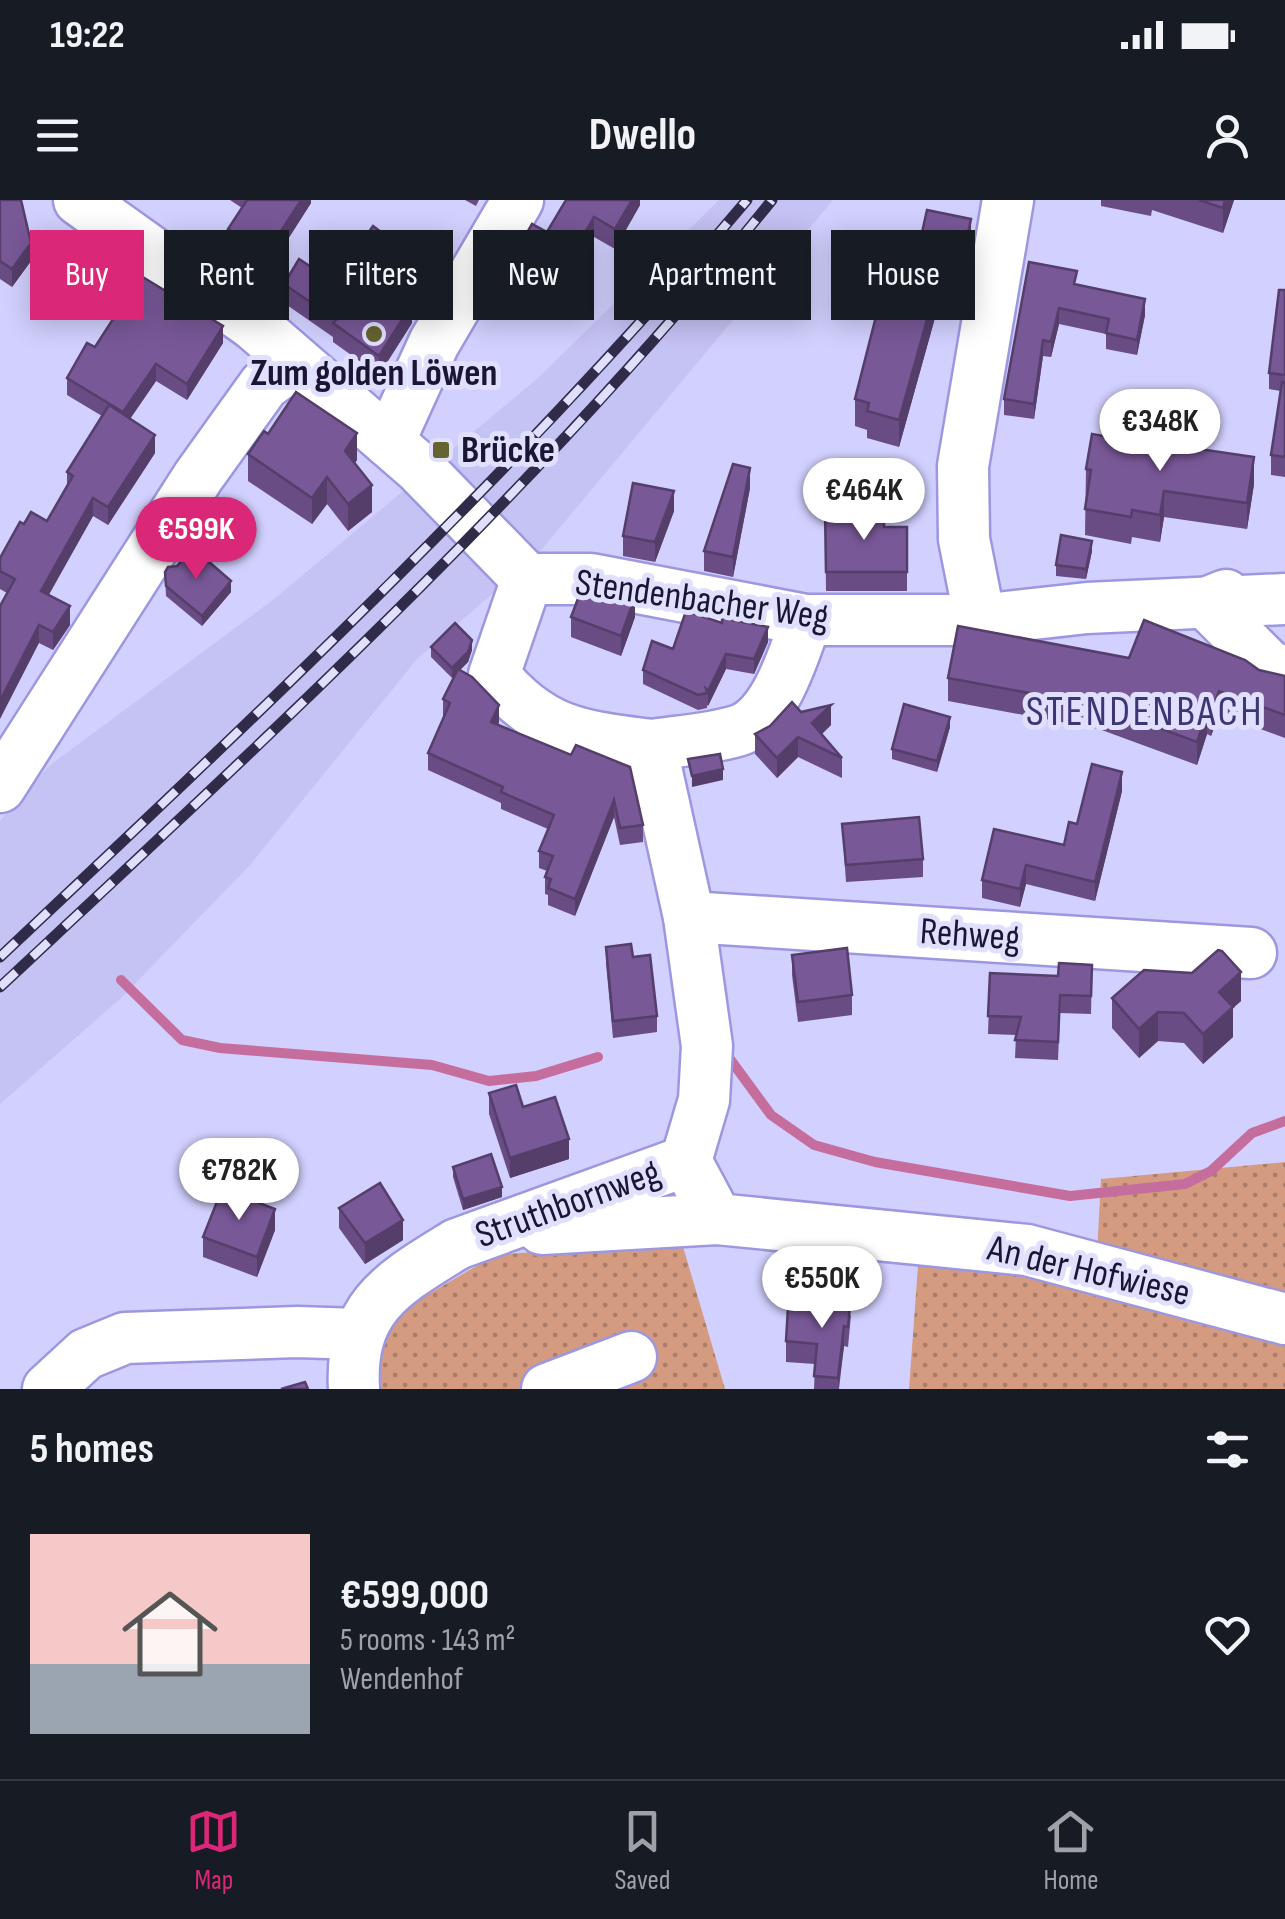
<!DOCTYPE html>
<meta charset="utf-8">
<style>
:root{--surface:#171b24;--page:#242831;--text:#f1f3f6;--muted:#9ea1a6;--line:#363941;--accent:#db2777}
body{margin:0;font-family:"Sofia Sans Condensed",sans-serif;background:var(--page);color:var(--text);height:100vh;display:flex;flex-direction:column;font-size:38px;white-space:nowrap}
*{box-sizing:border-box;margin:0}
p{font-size:32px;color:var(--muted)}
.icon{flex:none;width:55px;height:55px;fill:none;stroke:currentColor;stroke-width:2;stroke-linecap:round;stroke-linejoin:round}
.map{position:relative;height:1189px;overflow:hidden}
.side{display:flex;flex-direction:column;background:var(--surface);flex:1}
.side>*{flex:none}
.guide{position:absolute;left:30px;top:30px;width:1225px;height:90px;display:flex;gap:20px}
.price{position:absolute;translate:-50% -85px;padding:0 22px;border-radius:35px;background:#fff;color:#222;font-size:32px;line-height:65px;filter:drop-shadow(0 2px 5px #0008)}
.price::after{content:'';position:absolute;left:50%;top:60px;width:30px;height:22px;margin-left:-15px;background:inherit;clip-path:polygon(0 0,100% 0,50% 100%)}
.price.selected{background:var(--accent);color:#fff}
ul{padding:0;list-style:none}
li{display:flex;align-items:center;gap:30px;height:250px;padding:0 30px}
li+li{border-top:2px solid var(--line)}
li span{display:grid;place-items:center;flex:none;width:280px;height:200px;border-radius:0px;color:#555}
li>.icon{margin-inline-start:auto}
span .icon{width:120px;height:120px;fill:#fffc;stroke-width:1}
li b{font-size:42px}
h2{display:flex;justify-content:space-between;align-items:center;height:120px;padding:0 30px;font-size:42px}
.tag{padding:0 35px;border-radius:0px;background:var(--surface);box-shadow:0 5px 25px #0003;font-size:35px;line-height:90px}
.tag.selected{background:var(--accent);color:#fff}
.status{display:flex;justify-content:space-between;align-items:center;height:70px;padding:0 50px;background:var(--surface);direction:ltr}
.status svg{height:28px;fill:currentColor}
header{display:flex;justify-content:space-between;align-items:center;height:130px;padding:0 30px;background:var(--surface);font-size:45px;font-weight:700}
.tab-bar{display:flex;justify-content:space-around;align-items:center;height:140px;border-top:2px solid var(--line);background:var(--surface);font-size:28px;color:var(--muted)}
.tab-bar a{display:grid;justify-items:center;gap:5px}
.tab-bar .selected{color:var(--accent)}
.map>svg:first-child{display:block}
</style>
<div class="status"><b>19:22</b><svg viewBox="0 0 49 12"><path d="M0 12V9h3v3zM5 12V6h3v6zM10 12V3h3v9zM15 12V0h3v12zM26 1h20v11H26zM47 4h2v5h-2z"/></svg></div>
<header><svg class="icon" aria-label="menu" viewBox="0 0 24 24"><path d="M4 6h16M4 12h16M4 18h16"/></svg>Dwello<svg class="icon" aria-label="person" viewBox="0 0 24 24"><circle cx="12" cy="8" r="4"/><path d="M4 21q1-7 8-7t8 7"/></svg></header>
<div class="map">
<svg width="1285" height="1189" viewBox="0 0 1285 1189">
<defs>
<pattern id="grass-dots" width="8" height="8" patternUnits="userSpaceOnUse" patternTransform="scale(2.5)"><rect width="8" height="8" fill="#d49b80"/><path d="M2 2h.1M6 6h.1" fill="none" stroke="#ab7d69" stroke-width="1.8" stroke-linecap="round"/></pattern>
</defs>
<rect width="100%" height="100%" fill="#d1d0fe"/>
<!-- built -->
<path fill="#c5c2f4" d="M719,0H833L537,355L417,459L250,665L121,798L0,904V621L49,566L273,400L537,179Z"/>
<!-- grass -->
<g fill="url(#grass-dots)">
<path d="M1285,962V1189H909L918,1066L1097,1054L1101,979Z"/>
<path d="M681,1040L725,1189H373L374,1142L405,1108L495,1055Z"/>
</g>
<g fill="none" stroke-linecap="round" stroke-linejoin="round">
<!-- stream -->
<g stroke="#c56e9e" stroke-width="10">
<path d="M121,780L182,840L220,848L432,865L489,881L536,876L598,857"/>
<path d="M727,855L771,915L814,945L875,962L1070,996L1185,984L1211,971L1252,933L1285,921"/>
</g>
<defs>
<g id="minor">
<path d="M79,0L254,125L419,268L527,379H591L806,420H980L1087,408L1285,399"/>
<path d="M389,242L434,143L518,0"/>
<path d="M527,379L494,475C542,533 581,536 651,545L689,717L707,846L704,900L686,961"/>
<path d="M1226,395L1206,403L1269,466L1285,472"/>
<path d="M980,420L964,339L963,266L1008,0"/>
<path d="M651,545C679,541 710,539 737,531C775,520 794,454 806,420"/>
<path d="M0,587L198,277L264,185L296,162"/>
<path d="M689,717L1251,753"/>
<path d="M686,961L717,1019L1027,1050L1285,1119"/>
<path d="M542,1029L717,1019"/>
<path d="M48,1189L86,1154L125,1138L297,1132L358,1134"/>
<path d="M354,1189C349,1106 394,1083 457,1044L686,961"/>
<path d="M547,1189L631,1157"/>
</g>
</defs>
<!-- minor casing -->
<use href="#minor" stroke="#9c97e0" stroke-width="55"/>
<!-- minor -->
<use href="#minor" stroke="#fff" stroke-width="50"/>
<defs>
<g id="rail">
<path d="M0,757C258,514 518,271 747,0"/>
<path d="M0,787C269,536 541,287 772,0"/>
</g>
</defs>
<!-- rail casing -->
<use href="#rail" stroke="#2f2b49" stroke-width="11"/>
<!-- rail -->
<use href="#rail" stroke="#e0dffe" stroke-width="8" stroke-dasharray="22" stroke-linecap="butt"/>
</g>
<!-- wall -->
<g fill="#684c83">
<path d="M0,0L31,61L12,87L0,79Z"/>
<path d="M230,0H311V3L267,72L228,47V29L242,8Z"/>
<path d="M465,0H479L476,6Z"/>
<path d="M640,0V5L615,49L594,37L547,118L504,93V73L547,32Z"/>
<path d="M1101,0H1234L1223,33L1152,10L1151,16L1101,6Z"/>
<path d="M927,10L971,46L961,93L943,89L899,247L867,238V230L855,226V199L908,96Z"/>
<path d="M1029,62L1077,85L1145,115L1137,155L1106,149V134L1059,124L1051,157L1043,156L1034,219L1004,215V199Z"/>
<path d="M408,70L416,95L410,102L412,123L379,175L333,142V137L284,103V84L334,82Z"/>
<path d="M1285,90V277L1271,275V255L1281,191L1269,189V173Z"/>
<path d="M223,143L187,200L156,181L130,219L155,253L108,325L93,316L48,395L70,425L53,450L39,443L7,393L0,389V358L24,324L47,321L67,286V272L102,216L67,195V178L95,147Z"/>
<path d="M268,234L357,260L355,263L372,312L348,331L327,304L312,324L248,281V254Z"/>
<path d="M1173,245L1254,284L1247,329L1164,317L1160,342L1132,337L1131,344L1085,335L1086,269Z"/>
<path d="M750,288L733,377L704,371V351Z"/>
<path d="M825,310L884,327H907V391H826Z"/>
<path d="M674,311L655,362L623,356V336Z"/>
<path d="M1092,351L1086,379L1056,376V365Z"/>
<path d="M165,372L231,392L202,426L166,396Z"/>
<path d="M571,417H635L621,456L571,437Z"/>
<path d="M768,442L754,474L726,469L708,506L707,505V508L698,510L643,484V470L673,449Z"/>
<path d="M431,447L472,450L468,462L460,470L499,522L498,525L571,555L643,625V642L620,645L614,617L575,716L548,705V695L545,694V677L547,671L539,668V651L548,629L501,609V603L428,570V553L444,517L443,516V499L455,476L452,478L431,457Z"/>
<path d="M1129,458L1259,470L1285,476V538L1219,514L1211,536L1207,534L1197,565L1099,529L948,501V478Z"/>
<path d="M801,512L831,525L822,534L842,558V578L798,557L777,578L755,554V534Z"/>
<path d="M950,527L937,572L892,559V549Z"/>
<path d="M1122,591L1095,701L1026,684L1020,707L982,698V680L1064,645L1077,624Z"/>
<path d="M842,624L923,659V677L846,682Z"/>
<path d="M606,747L633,757L657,816V832L613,838L606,763Z"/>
<path d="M792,755L852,795V815L798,822L792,775Z"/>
<path d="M1092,765L1091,814L1060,813L1058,860L1015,858L1016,835L988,834L990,773L1058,776Z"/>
<path d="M1112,798L1241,801L1233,808V837L1203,864L1184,843L1158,841L1139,858L1112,828Z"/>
<path d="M489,893L523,907L569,959L510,978L489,914Z"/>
<path d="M453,967L502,997L463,1010L453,977Z"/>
<path d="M339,1008L403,1040L365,1064L339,1028Z"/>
<path d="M275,1030L257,1077L203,1057V1037Z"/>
<path d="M851,1115L848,1147L844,1146L839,1189H814L815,1164L786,1162V1141Z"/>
</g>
<!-- shaded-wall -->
<g fill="#553e6a">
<path d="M301,0H311V3L267,72V53Z"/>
<path d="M632,0H640V5L615,49V29Z"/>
<path d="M1225,0H1234L1223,33V8Z"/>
<path d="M594,17V37L547,118V98Z"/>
<path d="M971,19V46L961,93V66Z"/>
<path d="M31,43V61L12,87V69Z"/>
<path d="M408,52V72L400,64Z"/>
<path d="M943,62V89L899,247V220Z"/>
<path d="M416,75V95L400,115V96Z"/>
<path d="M1145,99V115L1137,155V140Z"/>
<path d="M412,104V123L379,175V156Z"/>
<path d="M1059,108V124L1051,157V142Z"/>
<path d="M223,126V143L187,200V184Z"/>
<path d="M1043,140V156L1034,219V204Z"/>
<path d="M156,164V181L123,229V212Z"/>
<path d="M357,233V260L345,278V251Z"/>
<path d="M155,235V253L108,325V307Z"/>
<path d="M1254,257V284L1247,329V303Z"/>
<path d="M750,268V288L733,377V357Z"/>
<path d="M327,277V304L312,324V298Z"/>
<path d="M372,285V312L348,331V304Z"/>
<path d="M674,291V311L655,362V342Z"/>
<path d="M1164,291V317L1160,342V315Z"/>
<path d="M93,298V316L41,409V391Z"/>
<path d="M1092,341V351L1086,379V369Z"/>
<path d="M231,381V392L202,426V416Z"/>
<path d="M635,397V417L621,456V436Z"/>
<path d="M70,406V425L53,450V432Z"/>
<path d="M39,425V443L0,519V501Z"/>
<path d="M768,427V442L754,474V459Z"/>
<path d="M472,440V450L468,462L452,478V468Z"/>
<path d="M726,454V469L708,506V491Z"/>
<path d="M1219,491V514L1211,536V513Z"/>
<path d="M499,505V522L491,539V522Z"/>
<path d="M831,505V525L812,543V523Z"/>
<path d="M1207,511V534L1197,565V542Z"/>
<path d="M950,517V527L937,572V561Z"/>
<path d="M798,537V557L777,578V558Z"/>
<path d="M723,569V580L692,587V576Z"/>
<path d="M1122,572V591L1095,701V682Z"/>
<path d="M614,600V617L575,716V699Z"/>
<path d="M1026,665V684L1020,707V689Z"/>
<path d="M1241,772V801L1233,808V837L1203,864V834L1219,792Z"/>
<path d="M1158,812V841L1139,858V829Z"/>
<path d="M569,939V959L510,978V958Z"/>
<path d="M502,987V997L463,1010V999Z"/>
<path d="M275,1009V1030L257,1077V1057Z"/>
<path d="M403,1020V1040L365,1064V1043Z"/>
<path d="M844,1126V1146L838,1189V1178Z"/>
</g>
<!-- building -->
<g fill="#795898" stroke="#553e6a" stroke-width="2.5">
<path d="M0,0H21L31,43L12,69L0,61Z"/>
<path d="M247,0H301L267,53L228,29Z"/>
<path d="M566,0H632L615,29L594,17L547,98L504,73L532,24L547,32Z"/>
<path d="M1199,0H1225L1223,8Z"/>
<path d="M927,10L971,19L961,66L943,62L899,220L867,211L869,203L855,199L883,89L908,96Z"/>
<path d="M373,26L408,52L400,64L416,75L400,96L412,104L379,156L333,123L336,120L284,84L299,59L334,82Z"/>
<path d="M1029,62L1077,71L1074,84L1145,99L1137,140L1106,133L1109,119L1059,108L1051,142L1043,140L1034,204L1004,199Z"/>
<path d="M141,76L223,126L187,184L156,164L123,212L67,178L87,143L95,147Z"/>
<path d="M1279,90H1285V175L1269,173Z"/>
<path d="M1282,182L1285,183V257L1271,255Z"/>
<path d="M296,192L357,233L345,251L372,285L348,304L327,277L312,298L248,254L264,231L268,234Z"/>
<path d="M109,205L155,235L108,307L93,298L41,391L70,406L53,432L39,425L0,501V406L15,379L0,371V358L20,322L24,324L31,312L47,321L73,276L67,272Z"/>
<path d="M1123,233L1173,241L1172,245L1254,257L1247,303L1164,291L1160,315L1132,310L1131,317L1085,309L1091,270L1086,269L1092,234L1114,238Z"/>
<path d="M733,264L750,268L733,357L704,351Z"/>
<path d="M633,283L674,291L655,342L623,336Z"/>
<path d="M825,310H884V327H907V372H826Z"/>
<path d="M1061,335L1092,341L1086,369L1056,365Z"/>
<path d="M193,348L231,381L202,416L166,386L165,372L168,367L177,366Z"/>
<path d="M582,388L635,397L621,436L571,417Z"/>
<path d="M686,411L722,423V418L768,427L754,459L726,454L708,491L706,489L707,493L698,495L643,470L652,441L673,449Z"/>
<path d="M1144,420L1245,460L1259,470L1285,476V515L1219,491L1211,513L1207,511L1197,542L1099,506L948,478L958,426L1129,458Z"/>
<path d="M455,423L472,440L468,452L452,468L431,447Z"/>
<path d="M458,469L472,477L499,505L491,522L571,555L576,545L630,567L643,625L620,628L614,600L575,699L548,688L551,679L545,677L553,656L539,651L554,615L501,592L503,587L428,553L450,503L443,499Z"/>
<path d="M792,502L801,512L831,505L812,523L842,558L798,537L777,558L755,534L770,526Z"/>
<path d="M904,504L950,517L937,561L892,549Z"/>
<path d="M720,554L723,569L692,576L688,559Z"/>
<path d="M1092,564L1122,572L1095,682L1026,665L1020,689L982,680L994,629L1064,645L1069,622L1077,624Z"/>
<path d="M919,617L923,659L846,665L842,624Z"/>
<path d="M631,744L633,757L650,755L657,816L613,821L606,747Z"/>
<path d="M847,748L852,795L798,802L792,755Z"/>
<path d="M1218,750L1222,751L1241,772L1219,792L1233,807L1203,834L1184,813L1158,812L1139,829L1112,798L1144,770L1192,773Z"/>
<path d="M1059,763L1092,765L1091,796L1060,795L1058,842L1015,840L1021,817L988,816L990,773L1058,776Z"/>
<path d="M516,885L523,907L555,897L569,939L510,958L489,893Z"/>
<path d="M491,954L502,987L463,999L453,967Z"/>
<path d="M380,983L403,1020L365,1043L339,1008Z"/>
<path d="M222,989L275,1009L257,1057L203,1037Z"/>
<path d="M821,1093L851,1095L848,1127L844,1126L838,1178L814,1176L817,1144L786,1141L788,1107L819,1109Z"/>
<path d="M305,1182L308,1189H281Z"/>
</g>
<!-- markers -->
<g fill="#656330" stroke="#e0dffe" stroke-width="4">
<circle cx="374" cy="134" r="10"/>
<rect x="431" y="240" width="20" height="20" rx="5"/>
</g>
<g text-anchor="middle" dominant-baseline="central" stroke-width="10" stroke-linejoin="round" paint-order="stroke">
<!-- poi labels -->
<g font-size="38" font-weight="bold" fill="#1a1632" stroke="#e0dffe">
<text x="374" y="173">Zum golden Löwen</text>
<text x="461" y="250" text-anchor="start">Brücke</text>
</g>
<!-- street labels -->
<g font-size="38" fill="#1a1632" stroke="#e0dffe">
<text transform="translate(702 400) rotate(8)">Stendenbacher Weg</text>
<text transform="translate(970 735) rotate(4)">Rehweg</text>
<text transform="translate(568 1004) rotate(-20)">Struthbornweg</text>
<text transform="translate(1089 1071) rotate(13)">An der Hofwiese</text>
</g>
<!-- quarter labels -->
<g font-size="42" letter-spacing="2.5" fill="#3e3574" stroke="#e0dffe">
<text x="1145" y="512">STENDENBACH</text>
</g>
</g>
</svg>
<b class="price" style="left:1160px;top:274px">€348K</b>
<b class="price" style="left:864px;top:343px">€464K</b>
<b class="price selected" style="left:196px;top:382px">€599K</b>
<b class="price" style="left:239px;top:1023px">€782K</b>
<b class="price" style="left:822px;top:1131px">€550K</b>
<div class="guide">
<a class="tag selected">Buy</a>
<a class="tag">Rent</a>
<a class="tag">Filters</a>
<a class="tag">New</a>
<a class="tag">Apartment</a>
<a class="tag">House</a>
</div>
</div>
<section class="side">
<h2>5 homes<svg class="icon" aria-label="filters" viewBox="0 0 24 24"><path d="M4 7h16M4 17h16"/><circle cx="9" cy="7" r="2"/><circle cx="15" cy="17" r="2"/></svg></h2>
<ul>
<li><span style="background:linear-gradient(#f6c9c9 65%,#9aa5b1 0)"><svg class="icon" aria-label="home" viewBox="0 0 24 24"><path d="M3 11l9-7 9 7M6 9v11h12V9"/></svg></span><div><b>€599,000</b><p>5 rooms · 143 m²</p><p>Wendenhof</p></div><svg class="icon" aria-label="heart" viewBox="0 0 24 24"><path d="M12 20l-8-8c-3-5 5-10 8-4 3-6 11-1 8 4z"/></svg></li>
</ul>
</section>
<nav class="tab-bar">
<a class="selected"><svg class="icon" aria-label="map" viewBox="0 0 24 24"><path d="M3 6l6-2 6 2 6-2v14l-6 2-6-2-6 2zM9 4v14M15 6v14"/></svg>Map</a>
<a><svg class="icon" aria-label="saved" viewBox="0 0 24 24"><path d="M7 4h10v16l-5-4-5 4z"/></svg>Saved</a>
<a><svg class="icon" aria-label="home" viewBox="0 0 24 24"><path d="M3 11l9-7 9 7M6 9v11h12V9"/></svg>Home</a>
</nav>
